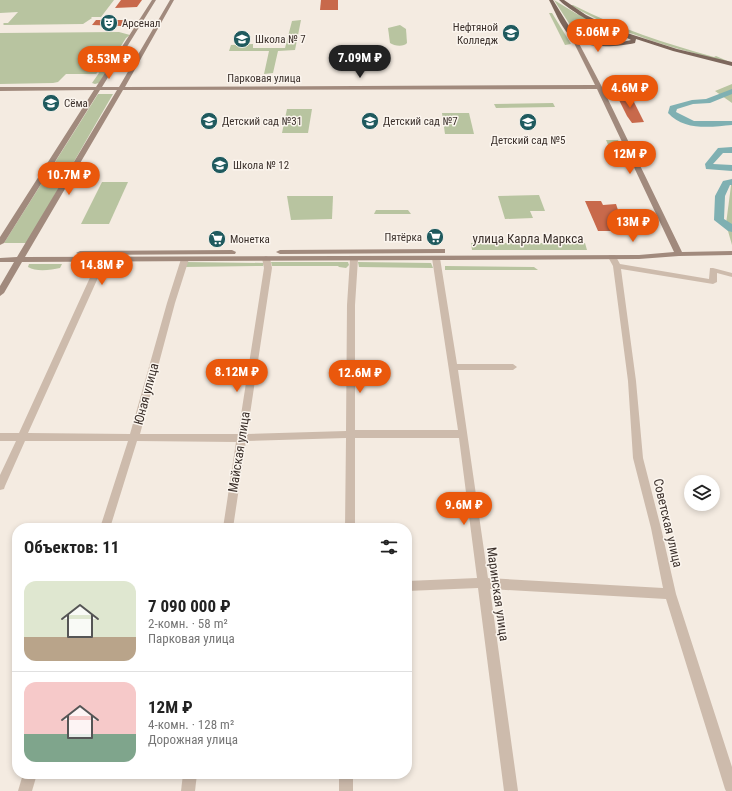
<!DOCTYPE html>
<html lang="ru">
<meta charset="utf-8">
<style>
:root{--surface:#fff;--page:#f2f2f2;--text:#222;--muted:#767676;--line:#e0e0e0;--accent:#ea580c}
body{margin:0;font-family:"Roboto Condensed",sans-serif;background:var(--page);color:var(--text);height:100vh;display:flex;flex-direction:column;font-size:15px;white-space:nowrap}
*{box-sizing:border-box;margin:0}
p{font-size:13px;color:var(--muted)}
.icon{flex:none;width:22px;height:22px;fill:none;stroke:currentColor;stroke-width:2;stroke-linecap:round;stroke-linejoin:round}
.map{position:relative;flex:1;overflow:hidden}
.panel{position:absolute;left:12px;top:523px;width:400px;height:256px;display:flex;flex-direction:column;background:var(--surface);border-radius:16px;box-shadow:0 2px 6px #0003}
.panel>*{flex:none}
.controls{position:absolute;left:684px;top:475px;display:grid;gap:8px}
.controls a{display:grid;place-items:center;width:36px;height:36px;border-radius:50%;background:var(--surface);box-shadow:0 2px 6px #0003;font-size:20px}
.price{position:absolute;translate:-50% -34px;padding:0 9px;border-radius:14px;background:var(--accent);color:#fff;font-size:13px;line-height:26px;filter:drop-shadow(0 1px 2px #0008)}
.price::after{content:'';position:absolute;left:50%;top:24px;width:12px;height:9px;margin-left:-6px;background:inherit;clip-path:polygon(0 0,100% 0,50% 100%)}
.price.active{background:#222;color:#fff}
ul{padding:0;list-style:none}
li{display:flex;align-items:center;gap:12px;height:100px;padding:0 12px}
li+li{border-top:1px solid var(--line)}
li span{display:grid;place-items:center;flex:none;width:112px;height:80px;border-radius:12px;color:#555}
li>.icon{margin-inline-start:auto}
span .icon{width:48px;height:48px;fill:#fffc;stroke-width:1}
li b{font-size:17px}
h2{display:flex;justify-content:space-between;align-items:center;height:48px;padding:0 12px;font-size:17px}
.map>svg:first-child{display:block}
</style>
<div class="map">
<svg width="732" height="791" viewBox="0 0 732 791">
<rect width="100%" height="100%" fill="#f4ebe1"/>
<!-- green -->
<g fill="#b8c4a0">
<path d="M0,0H114L101,17H91L92,18L83,24L4,25L3,24L4,23H8L18,12L0,13Z"/>
<path d="M554,0L577,14L602,25H585L572,28Z"/>
<path d="M570,5H573C620,29 664,43 714,57L716,56L732,63C676,49 620,34 570,5Z"/>
<path d="M549,13H552L571,44L565,45Z"/>
<path d="M301,20L295,50L278,51L273,73L264,74L269,51H229L231,45L253,44V48H285L292,21Z"/>
<path d="M400,25L406,29L407,43C404,47 394,46 390,43L388,28Z"/>
<path d="M589,27L603,29L602,31L589,32L595,40V41L582,39L577,32L583,28Z"/>
<path d="M119,32L130,35L126,38L106,70H108L99,83L95,84L92,83L99,73L98,72L96,74H66L58,82L53,83L0,84V33Z"/>
<path d="M732,84V103L715,91Z"/>
<path d="M98,94H113L27,243H4Z"/>
<path d="M553,103L555,107L496,108L494,104Z"/>
<path d="M287,109H312L308,133H282Z"/>
<path d="M442,113H469L474,134H445Z"/>
<path d="M606,140H618L627,158H614Z"/>
<path d="M732,178V245L726,224Z"/>
<path d="M102,182H128L109,224H81Z"/>
<path d="M539,195L545,211H530L533,218L505,219L498,196Z"/>
<path d="M287,196H333L332,219L291,220Z"/>
<path d="M376,210H408L411,214H374Z"/>
<path d="M471,243H585L587,250H472Z"/>
<path d="M73,262H94L95,263L92,269L71,268Z"/>
<path d="M185,262L264,263L263,266L184,267Z"/>
<path d="M271,262H348L349,265L346,268L339,267L338,266H272Z"/>
<path d="M358,262L431,263L433,268L359,267Z"/>
<path d="M29,264H62L60,268C51,270 36,272 28,267Z"/>
<path d="M445,266L534,267L538,270H445Z"/>
</g>
<g fill="none" stroke-linecap="round" stroke-linejoin="round">
<!-- river -->
<g fill="#7fb0b2" fill-rule="evenodd">
<path d="M732,89V94L710,103L693,104L677,109L676,112L694,121H732V125C711,127 684,131 668,113L670,106L692,100L706,99Z"/>
<path d="M732,147V153H723L713,164L732,165V171L706,169L705,164L718,148Z"/>
<path d="M732,179V185H730L725,196L724,219L732,224V232L728,231L714,220L715,196L723,181Z"/>
</g>
</g>
<!-- building -->
<g fill="#c8694b">
<path d="M121,0H142L137,7L115,8Z"/>
<path d="M321,0H338V10H320Z"/>
<path d="M96,20H125L121,26L92,25Z"/>
<path d="M625,94L631,96L644,122L632,123L627,116L617,96Z"/>
<path d="M585,201H601L603,205L616,204L618,210H630L641,231H598Z"/>
</g>
<g fill="none" stroke-linecap="round" stroke-linejoin="round">
<!-- street -->
<g fill="#cdbbac" fill-rule="evenodd">
<path d="M609,255H615L620,264L709,279L710,268H713L732,273V277L717,273V282L713,284L621,269L636,381L643,458L661,528L676,594L732,767V791H726L725,789L666,599L490,589L518,791H504L478,588L407,591V581L477,578L459,438H355V528H345L346,438L246,441L233,528H223L236,442L137,441L110,528H100L128,441H25L5,486L4,489L0,490V475L16,441H0V433H19L98,260L102,258L106,260L28,433L130,434L167,303L181,259L185,257L189,259L175,303L140,434H238L264,268L262,258L266,256L270,258L272,268L247,434L346,431L347,305L350,259L354,257L358,259L355,305V430H458L432,258L436,256L440,258L457,364H513L517,367L513,370H458L488,578L663,588L651,528L633,458L628,381L613,266L608,257Z"/>
<path d="M23,774H37L32,791H18Z"/>
<path d="M183,774H197L195,791H181Z"/>
<rect x="339" y="774" width="14" height="17"/>
</g>
<!-- secondary -->
<g fill="#a18a7d" fill-rule="evenodd">
<path d="M152,0H156L102,87H119L170,0H174L125,87L595,85L570,35L574,34L602,87L682,252L732,251V255L679,256L639,259L22,262L4,293L0,296V286L14,262H0V258L17,257L117,90H100L4,243L0,245V237L94,90L0,91V87H96ZM597,89L674,252L639,255L25,257L123,90Z"/>
<path d="M442,249H445V253L280,254L276,252L280,250Z"/>
<path d="M232,250L236,252L235,254L80,255L76,253L80,251Z"/>
</g>
<!-- primary -->
<g fill="#7d675c" fill-rule="evenodd">
<path d="M549,0H553L572,31L575,28L584,25H602L677,49L732,62V66L673,51L636,39L635,43C616,47 584,50 569,35C560,25 555,11 549,0ZM584,27C601,27 617,32 631,40C614,45 590,45 574,34L578,30Z"/>
<path d="M559,0H564L586,15L604,24C596,28 566,7 559,0Z"/>
</g>
</g>
<!-- icons -->
<defs>
<symbol id="theatre-disc" viewBox="-11 -11 22 22"><circle r="9.5" fill="#1f5a5e" stroke="#fbf5ee"/><path d="M-5-5.5Q0-4 5-5.5V0Q5 5 0 6Q-5 5-5 0ZM-3.3-2.5H-1v1.5H-3.3ZM1-2.5H3.3v1.5H1ZM-2.8 1Q0 5.5 2.8 1Z" fill="#fff"/></symbol>
<symbol id="university-disc" viewBox="-11 -11 22 22"><circle r="9.5" fill="#1f5a5e" stroke="#fbf5ee"/><path d="M0-5L7-2L0 1L-7-2ZM-4 1L0 2.5L4 1V4Q0 6-4 4Z" fill="#fff"/></symbol>
<symbol id="school-disc" viewBox="-11 -11 22 22"><circle r="9.5" fill="#1f5a5e" stroke="#fbf5ee"/><path d="M0-5L7-2L0 1L-7-2ZM-4 1L0 2.5L4 1V4Q0 6-4 4Z" fill="#fff"/></symbol>
<symbol id="supermarket-disc" viewBox="-11 -11 22 22"><circle r="9.5" fill="#1f5a5e" stroke="#fbf5ee"/><path d="M-6-5.5h2.5l.6 2H6L4.5 2H-2.5L-4.4-4H-6ZM-1.5 3.2a1.3 1.3 0 1 0 .1 0ZM3 3.2a1.3 1.3 0 1 0 .1 0Z" fill="#fff"/></symbol>
</defs>
<g fill-rule="evenodd">
<use href="#theatre-disc" x="99" y="13" width="20" height="20"/>
<use href="#university-disc" x="501" y="23" width="20" height="20"/>
<use href="#school-disc" x="232" y="29" width="20" height="20"/>
<use href="#school-disc" x="41" y="93" width="20" height="20"/>
<use href="#school-disc" x="199" y="111" width="20" height="20"/>
<use href="#school-disc" x="360" y="111" width="20" height="20"/>
<use href="#school-disc" x="518" y="112" width="20" height="20"/>
<use href="#school-disc" x="210" y="155" width="20" height="20"/>
<use href="#supermarket-disc" x="425" y="227" width="20" height="20"/>
<use href="#supermarket-disc" x="207" y="229" width="20" height="20"/>
</g>
<g text-anchor="middle" dominant-baseline="central" stroke-width="3" stroke-linejoin="round" paint-order="stroke">
<!-- far-poi labels -->
<g font-size="11" fill="#3b302b" stroke="#fbf5ee" text-anchor="start">
<text x="122" y="23">Арсенал</text>
<text x="498" y="27" text-anchor="end">Нефтяной<tspan x="498" dy="13">Колледж</tspan></text>
<text x="255" y="39">Школа № 7</text>
<text x="64" y="103">Сёма</text>
<text x="222" y="121">Детский сад №31</text>
<text x="383" y="121">Детский сад №7</text>
<text x="528" y="140" text-anchor="middle">Детский сад №5</text>
<text x="233" y="165">Школа № 12</text>
<text x="422" y="237" text-anchor="end">Пятёрка</text>
<text x="230" y="239">Монетка</text>
</g>
<!-- far-street labels -->
<g font-size="11" fill="#3b302b" stroke="#fbf5ee">
<text x="264" y="78">Парковая улица</text>
</g>
<!-- street labels -->
<g font-size="13" fill="#3b302b" stroke="#fbf5ee">
<text x="528" y="238">улица Карла Маркса</text>
<text transform="translate(146 394) rotate(-75)">Юная улица</text>
<text transform="translate(239 452) rotate(-81)">Майская улица</text>
<text transform="translate(668 523) rotate(77)">Советская улица</text>
<text transform="translate(498 594) rotate(82)">Маринская улица</text>
</g>
</g>
</svg>
<div class="controls">
<a><svg class="icon" aria-label="layers" viewBox="0 0 24 24"><path d="M12 4l9 5-9 5-9-5zM3 14l9 5 9-5"/></svg></a>
</div>
<b class="price" style="left:598px;top:53px">5.06M ₽</b>
<b class="price active" style="left:360px;top:79px">7.09M ₽</b>
<b class="price" style="left:109px;top:80px">8.53M ₽</b>
<b class="price" style="left:630px;top:109px">4.6M ₽</b>
<b class="price" style="left:630px;top:175px">12M ₽</b>
<b class="price" style="left:69px;top:196px">10.7M ₽</b>
<b class="price" style="left:633px;top:243px">13M ₽</b>
<b class="price" style="left:102px;top:286px">14.8M ₽</b>
<b class="price" style="left:237px;top:393px">8.12M ₽</b>
<b class="price" style="left:360px;top:394px">12.6M ₽</b>
<b class="price" style="left:464px;top:526px">9.6M ₽</b>
<section class="panel">
<h2>Объектов: 11<svg class="icon" aria-label="filters" viewBox="0 0 24 24"><path d="M4 7h16M4 17h16"/><circle cx="9" cy="7" r="2"/><circle cx="15" cy="17" r="2"/></svg></h2>
<ul>
<li><span style="background:linear-gradient(#dfe7d0 70%,#b9a48a 0)"><svg class="icon" aria-label="home" viewBox="0 0 24 24"><path d="M3 11l9-7 9 7M6 9v11h12V9"/></svg></span><div><b>7 090 000 ₽</b><p>2-комн. · 58 m²</p><p>Парковая улица</p></div></li>
<li><span style="background:linear-gradient(#f6c9c9 65%,#7fa58c 0)"><svg class="icon" aria-label="home" viewBox="0 0 24 24"><path d="M3 11l9-7 9 7M6 9v11h12V9"/></svg></span><div><b>12M ₽</b><p>4-комн. · 128 m²</p><p>Дорожная улица</p></div></li>
</ul>
</section>
</div>
